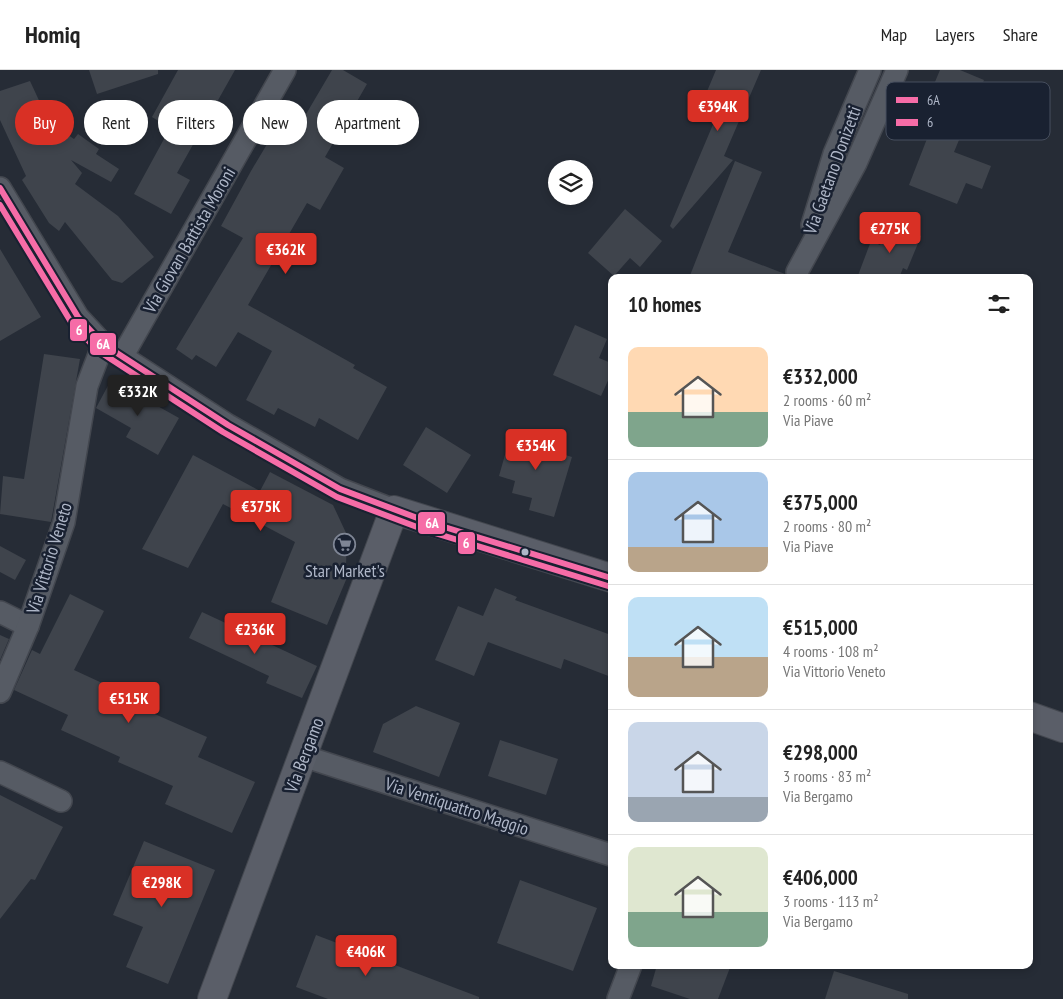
<!DOCTYPE html>
<meta charset="utf-8">
<style>
:root{--surface:#fff;--page:#f6f6f6;--text:#222;--muted:#767676;--line:#e0e0e0;--accent:#d93025}
body{margin:0;font-family:"PT Sans Narrow",sans-serif;background:var(--page);color:var(--text);height:100vh;display:flex;flex-direction:column;font-size:19px;white-space:nowrap}
*{box-sizing:border-box;margin:0}
p{font-size:16px;color:var(--muted)}
.icon{flex:none;width:28px;height:28px;fill:none;stroke:currentColor;stroke-width:2;stroke-linecap:round;stroke-linejoin:round}
.map{position:relative;flex:1;overflow:hidden}
.side{position:absolute;left:608px;top:204px;width:425px;height:695px;display:flex;flex-direction:column;background:var(--surface);border-radius:10px;box-shadow:0 2px 8px #0003}
.side>*{flex:none}
.guide{position:absolute;left:15px;top:30px;width:475px;height:45px;display:flex;gap:10px}
.fabs{position:absolute;left:548px;top:90px;display:grid;gap:10px}
.fabs a{display:grid;place-items:center;width:45px;height:45px;border-radius:50%;background:var(--surface);box-shadow:0 2px 8px #0003;font-size:25px}
.price{position:absolute;translate:-50% -42px;padding:0 11px;border-radius:5px;background:var(--accent);color:#fff;font-size:16px;line-height:32px;filter:drop-shadow(0 1px 2px #0008)}
.price::after{content:'';position:absolute;left:50%;top:30px;width:15px;height:11px;margin-left:-8px;background:inherit;clip-path:polygon(0 0,100% 0,50% 100%)}
.price.active{background:#222;color:#fff}
ul{padding:0;list-style:none}
li{display:flex;align-items:center;gap:15px;height:125px;padding:0 20px}
li+li{border-top:1px solid var(--line)}
li span{display:grid;place-items:center;flex:none;width:140px;height:100px;border-radius:10px;color:#555}
li>.icon{margin-inline-start:auto}
span .icon{width:60px;height:60px;fill:#fffc;stroke-width:1}
li b{font-size:21px}
h2{display:flex;justify-content:space-between;align-items:center;height:60px;padding:0 20px;font-size:21px}
.tag{padding:0 18px;border-radius:22px;background:var(--surface);box-shadow:0 2px 8px #0003;font-size:18px;line-height:45px}
.tag.active{background:var(--accent);color:#fff}
header{display:flex;align-items:center;gap:30px;box-sizing:border-box;height:70px;padding:0 25px;background:var(--surface);border-bottom:1px solid var(--line)}
header strong{font-size:24px}
nav{display:flex;gap:28px;margin-inline-start:auto;font-size:18px}
.map>svg:first-child{display:block}
</style>
<header>
<strong>Homiq</strong>
<nav><a>Map</a><a>Layers</a><a>Share</a></nav>
</header>
<div class="map">
<svg width="1063" height="929" viewBox="0 0 1063 929">
<rect width="100%" height="100%" fill="#262c36"/>
<!-- building -->
<g fill="#3f444c">
<path d="M89,0H158V4L97,24Z"/>
<path d="M178,0H235L177,103L190,110L171,144L134,124L170,58L152,47Z"/>
<path d="M332,0H343L367,14L325,87L344,98L320,140L307,133L248,235L355,295L353,298L387,317L358,370L319,348L315,357L278,338L274,345L246,330L272,281L238,262L216,297L196,285L192,290L176,279L243,168L221,156L251,101L276,59L292,68Z"/>
<path d="M716,0H761L724,86L733,90L673,159L670,156L717,45L700,38Z"/>
<path d="M940,0H960L984,10L954,82L991,96L982,119L966,113L957,134L909,115L937,43L924,38Z"/>
<path d="M30,11L49,52L74,69L78,64L99,79L96,84L119,99L111,112L71,90L82,103L75,114L118,146L154,187L122,213L112,210L65,152L59,161L49,153L22,110L26,106L0,50V21Z"/>
<path d="M735,91L762,102L728,182L785,204L786,208H689Z"/>
<path d="M625,139L662,171L640,197L630,188L614,206L588,183Z"/>
<path d="M888,153L921,166L907,200L903,198L899,208H857L871,171L880,175Z"/>
<path d="M0,179L41,247L0,271Z"/>
<path d="M575,255L607,269L599,288L611,293V304L601,326L553,305Z"/>
<path d="M44,284L80,289L51,452L0,444L3,406L24,409Z"/>
<path d="M111,310L179,348L158,385L126,367L131,358L96,338Z"/>
<path d="M426,357L471,385L447,423L403,395Z"/>
<path d="M512,360L555,372L552,381L572,387L554,447L529,440L532,428L512,423L515,411L499,406Z"/>
<path d="M193,385L260,421L270,402L333,435L347,465L346,496L351,498L327,555L271,532L295,472L223,434L188,498L142,479Z"/>
<path d="M0,476L26,490L15,510L0,502Z"/>
<path d="M495,518L517,527L515,530L611,565V607L564,589L561,599L488,572L474,606L435,590L458,536L483,546Z"/>
<path d="M70,524L104,541L74,600L113,618L109,624L207,667L198,687L255,712L232,763L165,734L173,716L118,692L120,687L61,660L68,645L14,620L32,580L40,584Z"/>
<path d="M202,542L317,596L302,628L266,613L269,606L189,568Z"/>
<path d="M0,565L9,569L0,590Z"/>
<path d="M416,636L460,653L439,707L373,682L383,654Z"/>
<path d="M500,670L558,689L546,725L488,706Z"/>
<path d="M0,725L63,757L35,810L31,809L0,849Z"/>
<path d="M144,771L215,800L168,914L126,897L143,857L113,845Z"/>
<path d="M520,810L597,838L573,901L497,873Z"/>
<path d="M316,865L479,927V929H328L296,917Z"/>
<path d="M657,895H731L718,929H690L651,916Z"/>
<path d="M834,901L908,924V929H825Z"/>
</g>
<g fill="none" stroke-linecap="round" stroke-linejoin="round">
<defs>
<g id="street">
<path d="M0,118L78,247L103,274L228,355L340,419L394,440"/>
<path d="M812,155L834,84L870,0"/>
<path d="M797,202L856,93L897,0"/>
<path d="M122,287L285,0"/>
<path d="M0,542L28,556"/>
<path d="M0,622L28,556L64,452L87,316L103,274"/>
<path d="M303,686L611,785"/>
<path d="M0,702L61,731"/>
<path d="M618,929L631,895"/>
</g>
<g id="secondary">
<path d="M1029,646L1063,658"/>
<path d="M212,929L394,440L611,508"/>
</g>
</defs>
<!-- street casing -->
<use href="#street" stroke="#43474f" stroke-width="24"/>
<!-- secondary casing -->
<use href="#secondary" stroke="#43474f" stroke-width="30"/>
<!-- street -->
<use href="#street" stroke="#565b64" stroke-width="21"/>
<!-- secondary -->
<use href="#secondary" stroke="#5a5e68" stroke-width="28"/>
<defs>
<path id="bus-1" d="M0,118L78,247L103,274L228,355L340,419L428,452L611,508"/>
<path id="bus-2" d="M0,135L71,252L97,280L223,362L337,427L425,460L608,516"/>
</defs>
<!-- bus-1 casing -->
<use href="#bus-1" stroke="#192131" stroke-width="10"/>
<!-- bus-2 casing -->
<use href="#bus-2" stroke="#192131" stroke-width="10"/>
<!-- bus-1 -->
<use href="#bus-1" stroke="#f66ca7" stroke-width="6"/>
<!-- bus-2 -->
<use href="#bus-2" stroke="#f66ca7" stroke-width="6"/>
</g>
<!-- icons -->
<defs>
<symbol id="supermarket-ring" viewBox="-11 -11 22 22"><circle r="9.5" fill="#192131" stroke="#7f8695" stroke-width="1.5"/><path d="M-6-5.5h2.5l.6 2H6L4.5 2H-2.5L-4.4-4H-6ZM-1.5 3.2a1.3 1.3 0 1 0 .1 0ZM3 3.2a1.3 1.3 0 1 0 .1 0Z" fill="#7f8695"/></symbol>
</defs>
<g fill-rule="evenodd">
<use href="#supermarket-ring" x="332" y="462" width="25" height="25"/>
</g>
<!-- markers -->
<circle fill="#afb7c8" stroke="#192131" stroke-width="2" cx="525" cy="482" r="4.5"/>
<g text-anchor="middle" dominant-baseline="central" stroke-width="5" stroke-linejoin="round" paint-order="stroke">
<!-- street labels -->
<g font-size="18" fill="#afb7c8" stroke="#192131">
<text transform="translate(832 100) rotate(-70)">Via Gaetano Donizetti</text>
<text transform="translate(189 170) rotate(-60)">Via Giovan Battista Moroni</text>
<text transform="translate(49 488) rotate(-73)">Via Vittorio Veneto</text>
<text transform="translate(304 685) rotate(-69)">Via Bergamo</text>
<text transform="translate(457 736) rotate(18)">Via Ventiquattro Maggio</text>
</g>
<!-- poi labels -->
<g font-size="18" fill="#afb7c8" stroke="#192131">
<text x="345" y="500">Star Market's</text>
</g>
</g>
<!-- legend -->
<rect x="886" y="12" width="164" height="58" rx="8" fill="#192131" stroke="#464e5e" stroke-width="1"/>
<rect x="896" y="27" width="22" height="6" fill="#f66ca7"/>
<rect x="896" y="49" width="22" height="7" fill="#f66ca7"/>
<g font-size="14" fill="#afb7c8">
<text x="927" y="35">6A</text>
<text x="927" y="57">6</text>
</g>
<g stroke="#192131" stroke-width="2">
<rect x="69" y="248" width="19" height="24" rx="5" fill="#f66ca7"/>
<rect x="89" y="262" width="28" height="24" rx="5" fill="#f66ca7"/>
<rect x="417" y="441" width="29" height="24" rx="5" fill="#f66ca7"/>
<rect x="457" y="461" width="19" height="24" rx="5" fill="#f66ca7"/>
</g>
<g font-size="14" text-anchor="middle" font-weight="bold" fill="#fff">
<text x="79" y="265">6</text>
<text x="103" y="279">6A</text>
<text x="432" y="458">6A</text>
<text x="466" y="478">6</text>
</g>
</svg>
<div class="fabs">
<a><svg class="icon" aria-label="layers" viewBox="0 0 24 24"><path d="M12 4l9 5-9 5-9-5zM3 14l9 5 9-5"/></svg></a>
</div>
<b class="price" style="left:718px;top:62px">€394K</b>
<b class="price" style="left:890px;top:184px">€275K</b>
<b class="price" style="left:286px;top:205px">€362K</b>
<b class="price active" style="left:138px;top:347px">€332K</b>
<b class="price" style="left:536px;top:401px">€354K</b>
<b class="price" style="left:261px;top:462px">€375K</b>
<b class="price" style="left:255px;top:585px">€236K</b>
<b class="price" style="left:129px;top:654px">€515K</b>
<b class="price" style="left:162px;top:838px">€298K</b>
<b class="price" style="left:366px;top:907px">€406K</b>
<div class="guide">
<a class="tag active">Buy</a>
<a class="tag">Rent</a>
<a class="tag">Filters</a>
<a class="tag">New</a>
<a class="tag">Apartment</a>
</div>
<section class="side">
<h2>10 homes<svg class="icon" aria-label="filters" viewBox="0 0 24 24"><path d="M4 7h16M4 17h16"/><circle cx="9" cy="7" r="2"/><circle cx="15" cy="17" r="2"/></svg></h2>
<ul>
<li><span style="background:linear-gradient(#ffd9b3 65%,#7fa58c 0)"><svg class="icon" aria-label="home" viewBox="0 0 24 24"><path d="M3 11l9-7 9 7M6 9v11h12V9"/></svg></span><div><b>€332,000</b><p>2 rooms · 60 m²</p><p>Via Piave</p></div></li>
<li><span style="background:linear-gradient(#a9c7e8 75%,#b9a48a 0)"><svg class="icon" aria-label="home" viewBox="0 0 24 24"><path d="M3 11l9-7 9 7M6 9v11h12V9"/></svg></span><div><b>€375,000</b><p>2 rooms · 80 m²</p><p>Via Piave</p></div></li>
<li><span style="background:linear-gradient(#bfe0f5 60%,#b9a48a 0)"><svg class="icon" aria-label="home" viewBox="0 0 24 24"><path d="M3 11l9-7 9 7M6 9v11h12V9"/></svg></span><div><b>€515,000</b><p>4 rooms · 108 m²</p><p>Via Vittorio Veneto</p></div></li>
<li><span style="background:linear-gradient(#c9d6e8 75%,#9aa5b1 0)"><svg class="icon" aria-label="home" viewBox="0 0 24 24"><path d="M3 11l9-7 9 7M6 9v11h12V9"/></svg></span><div><b>€298,000</b><p>3 rooms · 83 m²</p><p>Via Bergamo</p></div></li>
<li><span style="background:linear-gradient(#dfe7d0 65%,#7fa58c 0)"><svg class="icon" aria-label="home" viewBox="0 0 24 24"><path d="M3 11l9-7 9 7M6 9v11h12V9"/></svg></span><div><b>€406,000</b><p>3 rooms · 113 m²</p><p>Via Bergamo</p></div></li>
</ul>
</section>
</div>
